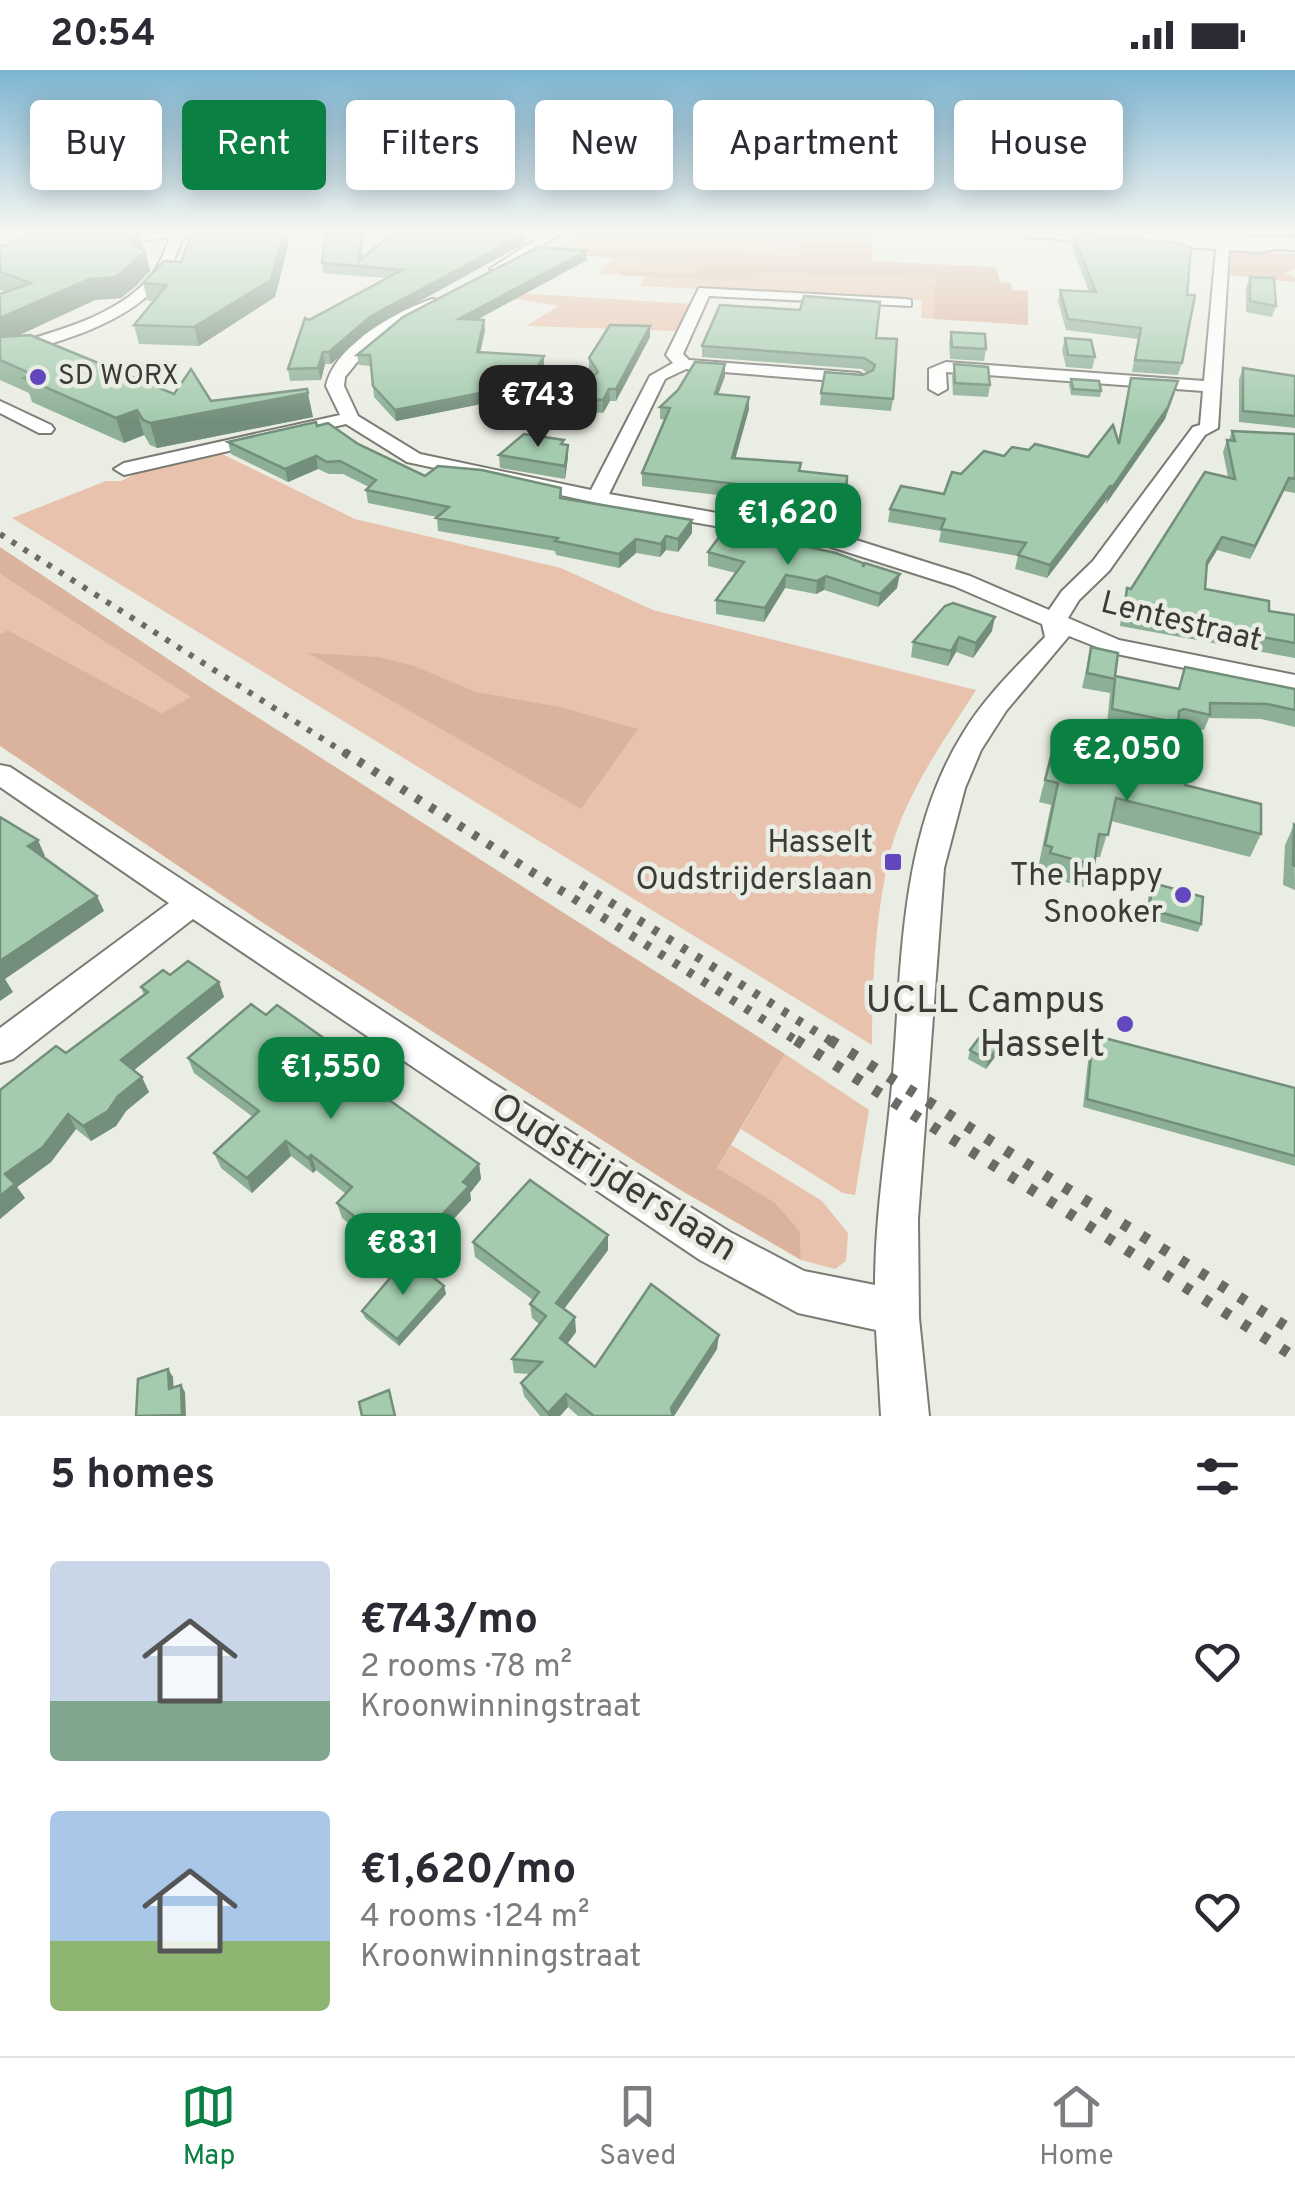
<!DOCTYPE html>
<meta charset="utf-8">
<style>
:root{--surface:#fff;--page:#f7f7f7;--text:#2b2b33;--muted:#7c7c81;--line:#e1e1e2;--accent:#0b8043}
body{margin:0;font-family:Overpass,sans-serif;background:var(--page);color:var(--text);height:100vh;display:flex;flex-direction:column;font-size:38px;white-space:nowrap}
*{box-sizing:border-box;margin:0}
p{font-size:32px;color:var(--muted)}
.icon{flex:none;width:55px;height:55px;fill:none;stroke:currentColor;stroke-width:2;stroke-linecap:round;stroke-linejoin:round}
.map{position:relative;height:1346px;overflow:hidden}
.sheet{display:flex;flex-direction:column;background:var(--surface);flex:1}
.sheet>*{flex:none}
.banner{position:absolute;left:30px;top:30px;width:1235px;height:90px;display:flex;gap:20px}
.price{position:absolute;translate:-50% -85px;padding:0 22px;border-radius:20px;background:var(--accent);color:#fff;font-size:32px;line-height:65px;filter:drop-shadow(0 2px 5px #0008)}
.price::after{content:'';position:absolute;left:50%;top:60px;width:30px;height:22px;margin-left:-15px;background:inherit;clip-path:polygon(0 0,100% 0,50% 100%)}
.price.on{background:#222;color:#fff}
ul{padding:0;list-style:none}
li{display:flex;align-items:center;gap:30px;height:250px;padding:0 50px}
li span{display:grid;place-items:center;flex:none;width:280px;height:200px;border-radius:10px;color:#555}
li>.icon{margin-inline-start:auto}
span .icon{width:120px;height:120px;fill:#fffc;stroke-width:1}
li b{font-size:42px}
h2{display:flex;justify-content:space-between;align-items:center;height:120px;padding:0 50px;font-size:42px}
.pill{padding:0 35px;border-radius:10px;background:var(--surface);box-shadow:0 5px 25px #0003;font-size:35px;line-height:90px}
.pill.on{background:var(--accent);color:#fff}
.status{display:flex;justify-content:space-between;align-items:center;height:70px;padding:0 50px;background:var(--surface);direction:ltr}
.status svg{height:28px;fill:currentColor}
.tabs{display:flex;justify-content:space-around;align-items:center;height:140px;border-top:2px solid var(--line);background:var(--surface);font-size:28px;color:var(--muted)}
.tabs a{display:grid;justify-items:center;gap:5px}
.tabs .on{color:var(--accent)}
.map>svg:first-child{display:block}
</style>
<div class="status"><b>20:54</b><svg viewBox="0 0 49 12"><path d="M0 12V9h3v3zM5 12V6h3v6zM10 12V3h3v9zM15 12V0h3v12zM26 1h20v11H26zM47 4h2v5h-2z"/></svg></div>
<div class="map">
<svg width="1295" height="1346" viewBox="0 0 1295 1346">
<rect width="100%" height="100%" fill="#eaede3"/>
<!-- green -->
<g fill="#e8c2ac">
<path d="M572,163H800L799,186L594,178L589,186L544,183L560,177Z"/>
<path d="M613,188L697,192L696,204H598Z"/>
<path d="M756,203L937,209L933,249L921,248L922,230L639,216L645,206L747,212Z"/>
<path d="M466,220L692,234L679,261L526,256L559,236Z"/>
<path d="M218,382L355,449L561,498L653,540L976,620C945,669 904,726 890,783C875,846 872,912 872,975L12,448L106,411H121L147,398Z"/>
<path d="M0,504L192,627L162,643L8,560L0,564Z"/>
<path d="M785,984L869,1040L855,1125L843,1123L741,1059Z"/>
<path d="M731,1075L822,1131L848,1163L846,1191L835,1199L801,1190L800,1162L717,1098Z"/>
</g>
<!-- forest -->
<g fill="#dbb39c">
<path d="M800,163H873L872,191L996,197L1000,212L1011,213L1012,220L1028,221V255L933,249L936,209L757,203L747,212L619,205V201L695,204L697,193L589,186L594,178L798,186Z"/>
<path d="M1235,181L1295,184V199L1285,203L1295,207V212L1229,205L1230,183Z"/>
<path d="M0,477L210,617L785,984L717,1098L775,1133L800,1162L801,1190L677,1118L260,851L0,676V564L8,560L162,643L191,627L0,504Z"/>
<path d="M308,583L379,587L414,596L476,622L560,637L638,659L581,739Z"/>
</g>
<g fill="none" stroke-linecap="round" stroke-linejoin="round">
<defs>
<g id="minor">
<path d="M195,163L183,167C177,181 173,198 163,210C127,255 53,274 0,288V278C49,263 121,247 153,203C161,193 165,179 170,168L106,172L100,168L101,165Z"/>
<path d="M546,163H561L502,202L490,199Z"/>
<path d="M1021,163L1258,174L1295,171V176L1258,182L1229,180L1218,358L1205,365L1109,501L1079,530L1068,548L1119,570L1295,605V621L1112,583L1069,566L1006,641L981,680L965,718L944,798L918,1149L919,1248L929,1346H881L876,1260L798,1243L700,1190L193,849L13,989L0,993V958L169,833L0,717V695L10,697L491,1012L730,1162L804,1201L875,1215C875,1144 887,1075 893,1004C902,890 900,766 962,665C984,628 1015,598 1045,567L1042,554L954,516L825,475L658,446L407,392L346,354L124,405L114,399L124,393L340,345L326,316C335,275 395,242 432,229L437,230V236L372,274L345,307L344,316L358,346L420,384L591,420L650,306L673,293L666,285L699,218L906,229L911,230V236L709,226L683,284L689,290L859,303L867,308L859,313L686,299L665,309L609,424L837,464L970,506L1049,540L1062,521L1093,491L1193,357L1200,355L1203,321L946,302L947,319L938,324L929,319V299L946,292L1204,311L1216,179L1027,167Z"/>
<path d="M0,331L51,355L54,359L51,363H39L0,343Z"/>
</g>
<g id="trunk">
<path d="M0,163H89L79,169L0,174Z"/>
<path d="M1134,163L1295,168V180L1144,169Z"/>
</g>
</defs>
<!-- minor casing -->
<use href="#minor" stroke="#7a7c74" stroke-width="4"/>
<!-- trunk casing -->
<use href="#trunk" stroke="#7a7c74" stroke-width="5"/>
<!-- minor -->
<use href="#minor" fill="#fff" fill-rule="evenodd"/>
<!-- trunk -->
<use href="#trunk" fill="#fff" fill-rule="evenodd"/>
<!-- rail-far2 -->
<path stroke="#6a6b65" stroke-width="6" stroke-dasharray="5 9" stroke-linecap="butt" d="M0,464L348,685"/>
<!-- rail-far1 -->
<g stroke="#6a6b65" stroke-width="9" stroke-dasharray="6 11" stroke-linecap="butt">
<path d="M344,682L800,973"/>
<path d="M581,814L834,973"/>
</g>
<!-- rail -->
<g stroke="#6a6b65" stroke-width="11" stroke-dasharray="8 15" stroke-linecap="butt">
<path d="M796,970L1295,1287"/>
<path d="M830,970L1295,1262"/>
</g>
</g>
<!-- wall -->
<g fill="#8daf96">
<path d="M25,163H139L143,177L142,179L150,201L137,215L121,228L95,230L17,266L174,324L313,347L157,378L150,375L144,365L124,373L32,332L29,323L0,310V224L6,222L0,220V176L8,175L22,170Z"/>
<path d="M192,163H289L290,167L275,227L199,276L139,274L134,255L153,231H148L143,213L181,192Z"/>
<path d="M1073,164L1187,225L1182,293L1178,305L1132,302L1138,269L1066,260L1058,231L1060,220L1089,222L1071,174Z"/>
<path d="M525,173L373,257L331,294H325L321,310L290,311L288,299L309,250L386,208L323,203L322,193Z"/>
<path d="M586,181L587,190L476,250L485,260L480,282L544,286V296L540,304L575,318L531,340L526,325L396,351L374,327L371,296L359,295L357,285Z"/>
<path d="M1250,207L1276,236L1272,247L1246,242V218Z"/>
<path d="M650,256V267L616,331H610L603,343L568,340L567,328L593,306L589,300V288Z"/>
<path d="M951,262L986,279L984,291L950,289L949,273Z"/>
<path d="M876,268L893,329L891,341L820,335L821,323L867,303L862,299L702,287V276Z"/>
<path d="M1065,268L1095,287L1092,299L1066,297L1062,280Z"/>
<path d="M725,294V306L718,324L749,339L735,388L800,401L846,427L845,440L642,416V403L665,350L660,349V337Z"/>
<path d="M954,294L990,315L988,327L953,325L952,306Z"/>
<path d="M1243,298L1295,306V358L1239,352V309Z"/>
<path d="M1131,308L1175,323L1165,349L1106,434L1108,428L1047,508L1015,499L1018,486L939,472L941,461L888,452L890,439L944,424L961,404L1004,386L1029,380L1088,387L1118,372Z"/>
<path d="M1071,309L1101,321L1100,327L1071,325L1069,315Z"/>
<path d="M317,356L425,406L561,418L562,428L692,450V463L678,482L666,480L660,487L636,483L619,498L556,485L555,481L438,461L437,447L368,433L366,420L369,417L343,404H329L318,399L288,412L231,384L228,372Z"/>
<path d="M1232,361L1295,364V423L1284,421L1250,489L1217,480L1206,498L1205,519L1269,541L1295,545V588L1120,556L1123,532L1127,518L1131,519L1228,407L1223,382L1227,370H1229Z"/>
<path d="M564,374L568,375V387L565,409L500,398L499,385Z"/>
<path d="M708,482L863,497L897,518L878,537L824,520L816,524L785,518L764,552L716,544V530L736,503L708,496Z"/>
<path d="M992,561L973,588L956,582L948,596L911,587L913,572Z"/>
<path d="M1091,577L1115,606L1178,619L1185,597L1295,619V657L1261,649L1209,648L1204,660L1177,655L1172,668L1107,654L1110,623L1082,618Z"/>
<path d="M1052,683L1146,706L1148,702L1185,715L1261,764L1250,787L1111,751L1100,787H1096L1087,818L1044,806L1045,800L1038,798L1051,735L1039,732Z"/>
<path d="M1294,755L1295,820L1283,815L1285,775Z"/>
<path d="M1153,813L1201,854L1198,862L1146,848L1149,822Z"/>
<path d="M170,905L219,912L224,927L134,1000L149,1022L126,1041L116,1056L91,1071L76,1059L51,1092L17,1117L25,1128L0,1149L66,983L144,925L141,917Z"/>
<path d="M1093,965L1295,1018V1096L1083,1037L1090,973Z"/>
<path d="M1000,974L998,983L986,999L968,989L970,980Z"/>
<path d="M188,988L340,992L338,994L479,1094L481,1109L470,1123L471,1130L419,1187L382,1158L371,1170L342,1148L337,1133L346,1124L316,1100L313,1103L291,1086L252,1123L221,1098L214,1083L253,1047L194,1003Z"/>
<path d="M608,1165V1180L564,1239L576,1262L567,1274L595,1297L717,1279L674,1346H578L568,1337L560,1346H540L524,1326L521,1313L530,1304L514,1303L512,1289L539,1254L532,1248L530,1234L533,1230L475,1187L473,1172Z"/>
<path d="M444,1216L446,1224L399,1276L365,1248L362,1241Z"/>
</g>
<!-- shaded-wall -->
<g fill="#738e7a">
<path d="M136,163H139L143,177L138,188L145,181L150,201L137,215L121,228L95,230L0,274V248L131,173Z"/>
<path d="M284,163H289L290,167L275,227L199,276L194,257Z"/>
<path d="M362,163H364L361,196L359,191Z"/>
<path d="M525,164V173L373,257L331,294L329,282L371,246Z"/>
<path d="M586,181L587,190L460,259L459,249Z"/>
<path d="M484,250L485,260L478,292L477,282Z"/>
<path d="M650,256V267L616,331V319Z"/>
<path d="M323,282L325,294L321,310L318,298Z"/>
<path d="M544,286V296L534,315L533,304Z"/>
<path d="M725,294V306L714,336L715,324Z"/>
<path d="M574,307L575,318L531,340L530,329Z"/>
<path d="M1178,311L1165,349L1106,434L1110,421Z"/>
<path d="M525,314L526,325L396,351L395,340Z"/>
<path d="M609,319L610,331L603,343V330Z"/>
<path d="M308,323L313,347L157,378L150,353Z"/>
<path d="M749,327V339L732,401V388Z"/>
<path d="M137,340L144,365L124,373L116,348Z"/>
<path d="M568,375V387L565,409V396Z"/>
<path d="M316,386L318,399L288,412L285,399Z"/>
<path d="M1289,408L1284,421L1250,489L1255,476Z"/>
<path d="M1111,415L1108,428L1047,508L1050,495Z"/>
<path d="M692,450V463L678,482V469Z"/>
<path d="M666,466V480L660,487L661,474Z"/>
<path d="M1222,467L1217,480L1202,505L1207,492Z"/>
<path d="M636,469V483L619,498V484Z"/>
<path d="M900,504L897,518L878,537L880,524Z"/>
<path d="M786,505L785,518L764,552L765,538Z"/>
<path d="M826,506L824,520L816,524L817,511Z"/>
<path d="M995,547L992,561L973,588L976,573Z"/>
<path d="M959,567L956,582L948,596L951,581Z"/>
<path d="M38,770L45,786L35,792L28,776Z"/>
<path d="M97,826L104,841L5,909L13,922L0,931V891Z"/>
<path d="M219,912L224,927L128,1005L121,990Z"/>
<path d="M1000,974L998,983L986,999L988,991Z"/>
<path d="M336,977L340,992L331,1000L326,985Z"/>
<path d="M142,1007L149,1022L126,1041L116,1056L91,1071L83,1056Z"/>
<path d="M68,1044L76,1059L51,1092L17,1117L25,1128L0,1149V1126L5,1104Z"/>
<path d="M286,1071L291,1086L252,1123L247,1108Z"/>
<path d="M311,1085L316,1100L313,1103L308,1088Z"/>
<path d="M479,1094L481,1109L470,1123L471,1130L419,1187L416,1172Z"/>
<path d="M378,1144L382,1158L371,1170L367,1156Z"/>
<path d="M608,1165V1180L558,1247L556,1233Z"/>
<path d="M444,1216L446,1224L399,1276L397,1269Z"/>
<path d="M575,1247L576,1262L561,1282L560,1268Z"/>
<path d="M719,1265L717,1279L674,1346L671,1338Z"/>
<path d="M168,1299L173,1307L174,1326L169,1319Z"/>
<path d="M181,1315L185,1322L186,1346H179Z"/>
<path d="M566,1324L568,1337L560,1346H548V1343Z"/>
</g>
<!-- building -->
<g fill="#a4cbae" stroke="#738e7a" stroke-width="2.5">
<path d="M25,163H136L131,173L145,181L131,195L115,207L89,209L0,248V224L31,213L0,202V176L8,175L10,171L22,170Z"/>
<path d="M192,163H284L271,210L194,257L134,255L167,215L143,213L164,191L181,192Z"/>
<path d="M326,163H362L359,191L393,163L525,164L371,246L329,282H323L318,298L288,299L305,248L309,250L402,200L322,193Z"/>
<path d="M1073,164L1172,172L1191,177L1187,225H1195L1182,293L1135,290L1141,258L1068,249L1060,220L1096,222Z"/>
<path d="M538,177L586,181L459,249L484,250L477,282L544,286L533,304L574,307L530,329L525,314L395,340L373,316L370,285H357L403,247Z"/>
<path d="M1250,207L1274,208L1276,236L1250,231Z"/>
<path d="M804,226L880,232L876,268L897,269L893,329L821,323L825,302L863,305L873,300L875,295L864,288L702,276L720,235L800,240Z"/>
<path d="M610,255L650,256L616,319H609L603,330L567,328L598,302L589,288Z"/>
<path d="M951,262L985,264L986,279L952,277Z"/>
<path d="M30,265L174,324L191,299L211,331L307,319L308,323L150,353L143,350L137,340L116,348L24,308L34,305L0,290V267Z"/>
<path d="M1065,268L1091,270L1095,287L1068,285Z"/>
<path d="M695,292L725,294L715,324L749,327L732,388L801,393L799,401L847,406L846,427L642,403L670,338L660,337L678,320Z"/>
<path d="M954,294L988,297L990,315L955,313Z"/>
<path d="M1243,298L1295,306V346L1243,341Z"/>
<path d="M1131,308L1178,311L1168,337L1110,421L1111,415L1050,495L1018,485L1026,473L941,459L945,449L890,439L901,416L944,424L952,402L961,404L984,381L1004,386L1012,377L1029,380L1035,374L1088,387L1113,355L1119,374Z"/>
<path d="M1071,309L1099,311L1101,321L1073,319Z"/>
<path d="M316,352L317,356L328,353L358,374L425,406L438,396L482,400L561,418L560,428L692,450L678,469L666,466L661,474L636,469L619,484L555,471L558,468L436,448L449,437L366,420L376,410L340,391L327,392L316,386L285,399L228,372Z"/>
<path d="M1232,361L1295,364V409L1289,408L1255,476L1222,467L1207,492L1205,519L1269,531V541L1295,545V573L1124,542L1127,518L1131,519L1205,402L1235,409L1227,370L1235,371Z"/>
<path d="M524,364L564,370L561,374L568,375L565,396L499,385Z"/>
<path d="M725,459L836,483L863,493V497L865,493L900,504L880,524L826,506L817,511L786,505L765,538L716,530L744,492L708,482Z"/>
<path d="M953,533L995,547L976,573L959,567L951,581L913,572L945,536Z"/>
<path d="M1091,577L1118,583L1115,606L1179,619L1185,597L1295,619V640L1267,634L1210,633V645L1184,639L1179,641L1178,653L1112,639L1115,609L1087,603Z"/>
<path d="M1052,683L1147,706L1148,702L1185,711V715L1261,734V764L1116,728L1108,765L1099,764L1094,795L1050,783L1052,777L1045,775L1058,713L1045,710Z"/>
<path d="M0,747L38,770L28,776L97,826L0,891Z"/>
<path d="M1294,755L1295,756V796L1293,795Z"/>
<path d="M1153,813L1203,827L1201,854L1149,839Z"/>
<path d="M188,891L219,912L121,990L142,1007L118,1026L108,1041L83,1056L68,1044L43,1077L5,1104L15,1114L0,1126V1020L56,976L66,983L148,922L141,917L163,900L170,905Z"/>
<path d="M251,934L266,945L277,935L304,954L336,977L326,985L479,1094L463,1112L469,1116L416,1172L378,1144L367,1156L337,1133L352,1117L311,1085L308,1088L286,1071L247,1108L214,1083L259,1041L188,988Z"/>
<path d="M982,964L1000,974L988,991L970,980Z"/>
<path d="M1093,965L1295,1018V1086L1087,1029Z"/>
<path d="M530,1110L608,1165L556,1233L575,1247L560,1268L595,1297L651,1214L719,1265L671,1338L673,1346H594L566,1324L548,1343L521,1313L542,1292L512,1289L546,1246L530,1234L539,1222L473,1172Z"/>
<path d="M408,1187L444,1216L397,1269L362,1241Z"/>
<path d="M168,1299L169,1319L181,1315L182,1345L136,1346L138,1309Z"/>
<path d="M389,1320L395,1346H362L359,1332Z"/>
</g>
<!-- sky -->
<linearGradient id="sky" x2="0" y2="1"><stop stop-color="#7db4d1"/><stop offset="0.46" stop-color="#f6f7f2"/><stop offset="1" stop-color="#f6f7f2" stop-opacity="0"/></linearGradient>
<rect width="1295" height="351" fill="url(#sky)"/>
<!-- markers -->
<g fill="#6347bf" stroke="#eaede3" stroke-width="4">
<circle cx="38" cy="307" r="10"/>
<rect x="883" y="782" width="20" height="20" rx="5"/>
<circle cx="1183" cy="825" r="10"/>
<circle cx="1125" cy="954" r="10"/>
</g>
<g text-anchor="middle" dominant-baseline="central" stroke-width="9" stroke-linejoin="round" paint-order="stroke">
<!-- far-poi labels -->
<g font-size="28" fill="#3b3c38" stroke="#eaede3" text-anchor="start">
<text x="58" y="307">SD WORX</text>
</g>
<!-- street labels -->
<g font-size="32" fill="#3b3c38" stroke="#eaede3">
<text transform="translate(1181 553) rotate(14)">Lentestraat</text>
</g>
<!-- poi labels -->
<g font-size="32" fill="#3b3c38" stroke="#eaede3" text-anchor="end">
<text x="873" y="774">Hasselt<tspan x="873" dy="37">Oudstrijderslaan</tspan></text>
<text x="1163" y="807">The Happy<tspan x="1163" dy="37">Snooker</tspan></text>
</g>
<!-- near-poi labels -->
<g font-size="38" fill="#3b3c38" stroke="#eaede3" text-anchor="end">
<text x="1105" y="932">UCLL Campus<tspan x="1105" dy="44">Hasselt</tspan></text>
</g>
<!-- near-street labels -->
<g font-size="38" fill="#3b3c38" stroke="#eaede3">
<text transform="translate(613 1109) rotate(32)">Oudstrijderslaan</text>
</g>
</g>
</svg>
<b class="price on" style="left:538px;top:380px">€743</b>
<b class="price" style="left:788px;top:498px">€1,620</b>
<b class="price" style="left:1127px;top:734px">€2,050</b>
<b class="price" style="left:331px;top:1052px">€1,550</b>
<b class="price" style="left:403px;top:1228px">€831</b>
<div class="banner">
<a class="pill">Buy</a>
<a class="pill on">Rent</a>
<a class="pill">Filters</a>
<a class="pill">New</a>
<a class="pill">Apartment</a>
<a class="pill">House</a>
</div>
</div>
<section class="sheet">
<h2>5 homes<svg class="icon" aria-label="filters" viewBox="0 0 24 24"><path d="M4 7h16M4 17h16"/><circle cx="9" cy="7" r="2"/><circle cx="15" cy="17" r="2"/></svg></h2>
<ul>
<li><span style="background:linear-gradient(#c9d6e8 70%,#7fa58c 0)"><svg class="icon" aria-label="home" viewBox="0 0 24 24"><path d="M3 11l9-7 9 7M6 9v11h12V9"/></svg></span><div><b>€743/mo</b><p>2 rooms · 78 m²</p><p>Kroonwinningstraat</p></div><svg class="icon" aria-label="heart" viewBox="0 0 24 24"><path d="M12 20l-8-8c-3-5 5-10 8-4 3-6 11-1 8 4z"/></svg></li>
<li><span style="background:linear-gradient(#a9c7e8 65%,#8fb573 0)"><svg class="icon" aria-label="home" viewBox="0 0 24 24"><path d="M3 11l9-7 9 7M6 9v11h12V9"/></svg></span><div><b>€1,620/mo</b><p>4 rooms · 124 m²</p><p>Kroonwinningstraat</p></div><svg class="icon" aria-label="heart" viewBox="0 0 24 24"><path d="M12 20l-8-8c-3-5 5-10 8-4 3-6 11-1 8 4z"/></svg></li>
</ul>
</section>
<nav class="tabs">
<a class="on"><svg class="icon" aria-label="map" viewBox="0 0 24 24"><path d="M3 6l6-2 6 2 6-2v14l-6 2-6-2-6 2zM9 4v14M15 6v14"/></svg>Map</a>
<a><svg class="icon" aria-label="saved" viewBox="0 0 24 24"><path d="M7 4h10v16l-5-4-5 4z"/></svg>Saved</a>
<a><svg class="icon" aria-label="home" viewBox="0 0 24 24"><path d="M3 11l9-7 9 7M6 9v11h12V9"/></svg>Home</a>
</nav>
